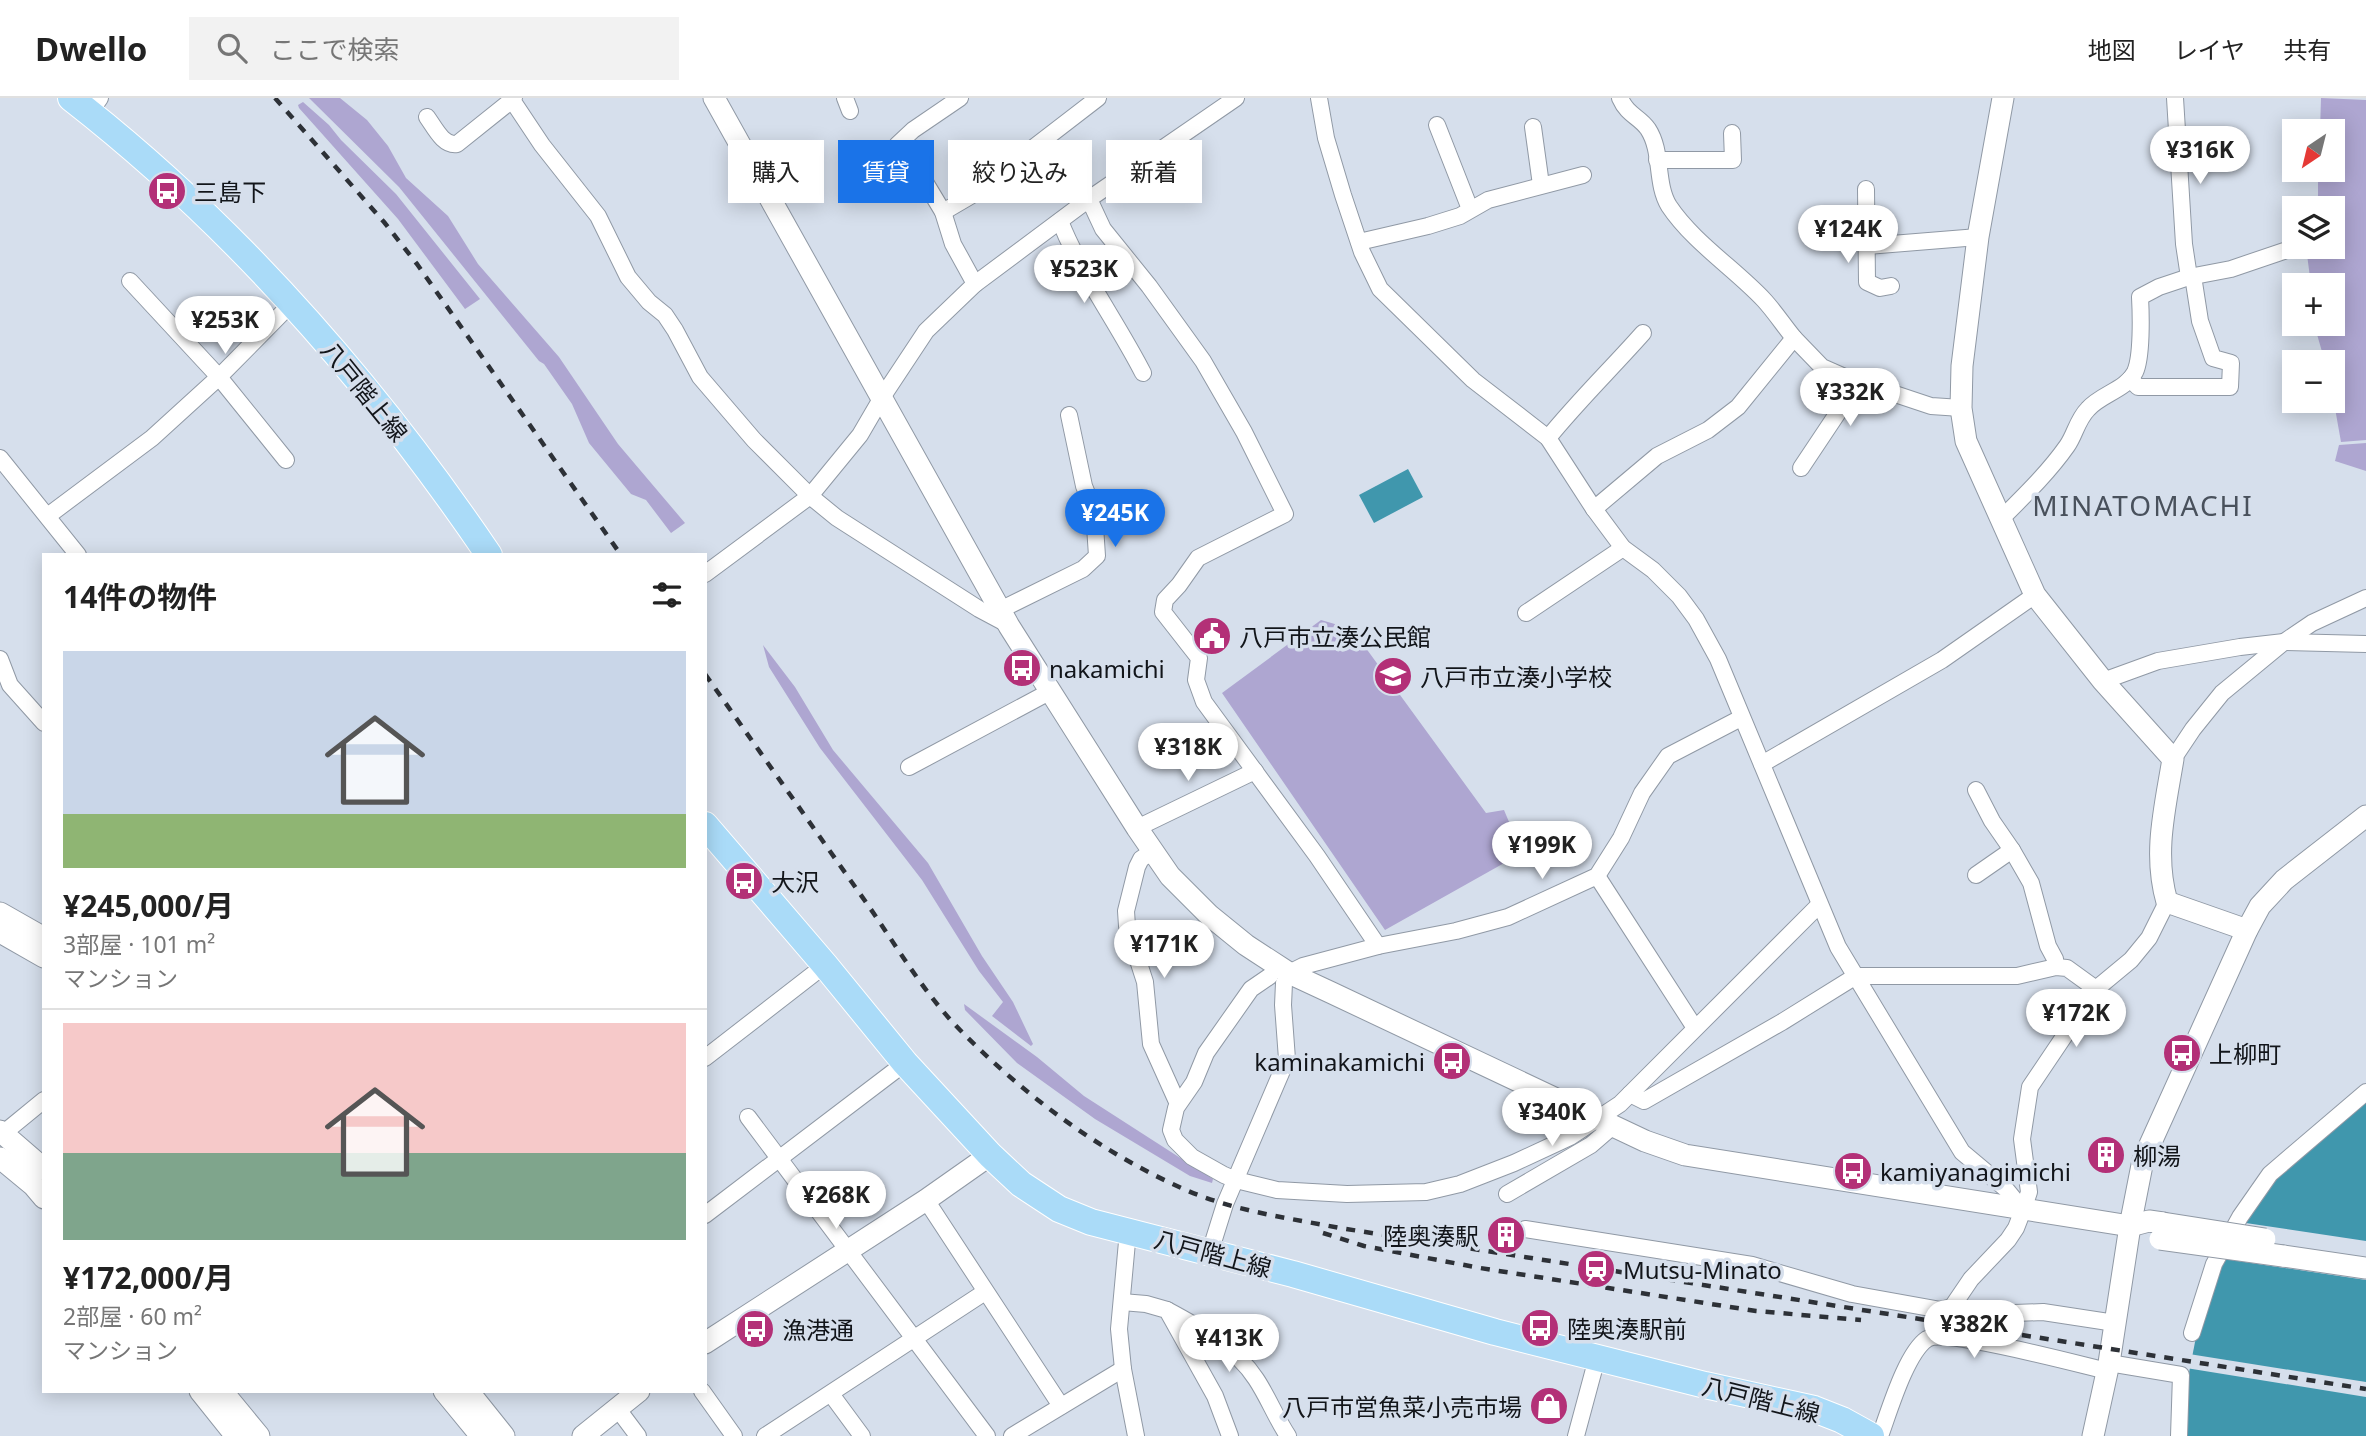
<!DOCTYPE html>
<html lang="ja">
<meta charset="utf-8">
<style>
:root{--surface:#fff;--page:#f2f2f2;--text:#222;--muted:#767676;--line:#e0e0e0;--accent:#1a73e8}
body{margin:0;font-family:"Noto Sans","Noto Sans JP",sans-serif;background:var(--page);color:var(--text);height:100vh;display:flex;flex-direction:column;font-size:26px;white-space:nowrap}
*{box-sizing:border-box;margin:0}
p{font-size:23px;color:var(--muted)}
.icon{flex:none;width:38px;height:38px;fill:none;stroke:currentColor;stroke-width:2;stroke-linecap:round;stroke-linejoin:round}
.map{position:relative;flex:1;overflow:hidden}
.details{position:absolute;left:42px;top:455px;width:665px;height:840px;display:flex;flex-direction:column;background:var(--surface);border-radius:0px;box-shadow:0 4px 18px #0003}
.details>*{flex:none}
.guide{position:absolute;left:728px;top:42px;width:665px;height:63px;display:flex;gap:14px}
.needle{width:46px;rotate:215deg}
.buttons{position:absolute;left:2282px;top:21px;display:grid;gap:14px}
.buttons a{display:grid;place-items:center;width:63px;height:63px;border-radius:0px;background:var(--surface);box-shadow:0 4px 18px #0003;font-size:35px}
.price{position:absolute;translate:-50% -60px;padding:0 16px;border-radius:24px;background:#fff;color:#222;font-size:23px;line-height:46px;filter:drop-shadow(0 2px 4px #0008)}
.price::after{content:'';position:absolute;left:50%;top:42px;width:21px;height:16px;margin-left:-10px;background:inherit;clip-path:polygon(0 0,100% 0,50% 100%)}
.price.selected{background:var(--accent);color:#fff}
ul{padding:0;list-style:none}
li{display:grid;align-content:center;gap:14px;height:371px;padding:0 21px}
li+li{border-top:2px solid var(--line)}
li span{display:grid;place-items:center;height:217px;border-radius:0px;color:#555}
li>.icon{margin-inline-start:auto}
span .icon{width:126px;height:126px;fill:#fffc;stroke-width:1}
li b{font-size:30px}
h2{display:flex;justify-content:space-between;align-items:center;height:84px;padding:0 21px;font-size:30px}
.pill{padding:0 24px;border-radius:0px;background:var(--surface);box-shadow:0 4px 18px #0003;font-size:24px;line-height:63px}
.pill.selected{background:var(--accent);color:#fff}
header{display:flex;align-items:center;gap:42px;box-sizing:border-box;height:98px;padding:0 35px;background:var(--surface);border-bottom:2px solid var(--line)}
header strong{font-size:33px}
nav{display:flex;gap:38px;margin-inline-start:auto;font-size:24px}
.search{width:490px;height:63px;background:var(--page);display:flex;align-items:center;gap:18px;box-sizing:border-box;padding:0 24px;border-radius:0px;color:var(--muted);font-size:26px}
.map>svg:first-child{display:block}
</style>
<header>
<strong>Dwello</strong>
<div class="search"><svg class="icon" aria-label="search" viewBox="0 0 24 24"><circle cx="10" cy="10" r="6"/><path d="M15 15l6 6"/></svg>ここで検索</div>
<nav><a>地図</a><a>レイヤ</a><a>共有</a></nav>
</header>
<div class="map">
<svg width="2366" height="1338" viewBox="0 0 2366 1338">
<rect width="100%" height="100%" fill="#d6dfec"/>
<!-- green -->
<g fill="#aea6d1">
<path d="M309,0H340L367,22L388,48L406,80L448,118L478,166L559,259L618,346L685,425L671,435L646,402L631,396L589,345L572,306L544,266L539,263L399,89Z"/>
<path d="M2321,0L2366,2V342L2341,344L2333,299V264H2325L2314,226H2333V187H2311L2306,149H2333V110H2295L2294,106L2318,104V72H2333V33H2320Z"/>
<path d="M303,4L329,27L341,42L396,96L480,201L465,211L398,121L299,10L298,7Z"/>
<path d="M2366,345V373L2335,363L2339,347Z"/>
<path d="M1321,522L1352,531L1486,715L1504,712L1522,755L1385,832L1222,595Z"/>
<path d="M763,547L795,589L833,652L928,765L982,858L1013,904L1033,946L1031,948L992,918L1003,904L979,873L922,782L820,650L769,569Z"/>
<path d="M964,906L1037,959L1084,998L1213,1081L1212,1085L1190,1078L1095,1021L1017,965L965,912Z"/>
</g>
<!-- water -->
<g fill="#4097ad">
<path d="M1408,371L1423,399L1374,425L1359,397Z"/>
<path d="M2366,1003V1338H2184L2188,1280L2196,1239L2217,1170L2273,1079Z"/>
</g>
<!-- pier -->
<g fill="#d6dfec">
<path d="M2239,1124L2366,1143V1182L2218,1160Z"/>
<path d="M2189,1256L2366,1284V1299L2186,1270Z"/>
</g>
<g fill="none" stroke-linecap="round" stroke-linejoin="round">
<defs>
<g id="minor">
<path d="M514,0L512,2L542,47L598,118L628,179L649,204L665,217L675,232L700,279L754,342L810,398L837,420L979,511L1009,527"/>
<path d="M845,0L850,13"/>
<path d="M960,0L913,32L897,47L922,79L943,114L953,146L975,186"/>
<path d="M1319,0L1326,40L1343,97L1362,154L1380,191L1473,282L1548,340L1594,411L1623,450L1653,472L1679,498L1696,521L1718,561L1838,849L1962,1054L2005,1090L2023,1112"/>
<path d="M2175,0L2184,146L2189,179"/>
<path d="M90,14L100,0"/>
<path d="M427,19C435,30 443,48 457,46L512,2"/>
<path d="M1437,27L1470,111"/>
<path d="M1533,29L1541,87"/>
<path d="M1657,62H1733L1732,35"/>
<path d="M1866,91L1867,184L1880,190L1891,188"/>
<path d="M1089,101L1103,131L1149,188L1203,263L1244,334L1285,416L1198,460L1179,487L1165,502L1163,514L1199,560L1196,582L1204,604L1317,758L1378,848"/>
<path d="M943,114L972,97L1098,0"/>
<path d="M1060,123C1081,176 1117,224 1143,275"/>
<path d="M1359,144L1428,128L1460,118L1488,102L1583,77"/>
<path d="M1867,148L1978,139"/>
<path d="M130,183L219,279L286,362"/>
<path d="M1794,240L1822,269L1847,280L1931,308L1961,310"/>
<path d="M2130,281L2138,289H2230L2231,265L2213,260L2200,223L2193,178"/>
<path d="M1548,340C1578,303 1612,270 1643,235"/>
<path d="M0,360L78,457"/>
<path d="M1801,370L1841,310L1832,290V274"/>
<path d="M1594,411L1657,358L1708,332L1738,309L1794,240C1784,228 1775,214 1764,202C1735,171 1693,144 1669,108C1655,85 1663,54 1648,31C1639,18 1628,18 1620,0"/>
<path d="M49,417L152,340L219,279L292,205"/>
<path d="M2001,421C2024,398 2048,375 2067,348C2075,337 2077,322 2088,311C2101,296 2126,292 2135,274C2142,259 2141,217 2140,199L2159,189L2189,179L2231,171L2284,153"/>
<path d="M705,476L810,398L860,337L881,301L926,233L975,186L1089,101L1236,0"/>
<path d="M1000,512L1083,471L1097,458L1094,413L1084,388L1069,317"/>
<path d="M1526,515L1623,450"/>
<path d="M0,561L10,587L44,625"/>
<path d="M2103,583L2158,563L2240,549L2284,544L2366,546"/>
<path d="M2173,661L2193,631L2222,595L2284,544L2312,525L2366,500"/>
<path d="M1762,666L1942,562L2035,497"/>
<path d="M909,669L1051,593"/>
<path d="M1976,692L1992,723L2012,752L2031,785L2048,848L2055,861L2056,869"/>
<path d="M1137,730L1255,673"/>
<path d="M1153,753L1141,761L1137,769L1126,813L1127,828L1145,884L1151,946L1178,1006"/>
<path d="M1976,777L2012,752"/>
<path d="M1597,778L1695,930"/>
<path d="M1270,878L1251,891L1206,955L1194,984L1176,1010L1171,1032L1175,1042L1192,1059L1224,1077L1236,1082L1277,1092L1347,1096L1426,1094L1460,1086L1514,1065L1570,1039L1620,1006L1819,807"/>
<path d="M705,960L825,867"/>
<path d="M1630,996L1644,1003L1782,924L1856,878H2017L2056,869L2067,870L2096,891"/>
<path d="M748,1019L987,1338"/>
<path d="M0,1038L44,1002"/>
<path d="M1507,1096L1591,1047L1613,1028"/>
<path d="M926,1102L1061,1308"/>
<path d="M705,1117L905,965"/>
<path d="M1525,1131L1752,1167L1852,1196L1941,1212L1952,1209L1971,1181L2008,1142L2016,1130L2023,1112L2029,1094L2022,1041L2030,989L2096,891L2131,862L2149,840L2167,804"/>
<path d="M1128,1133L1119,1231L1123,1271L1136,1338"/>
<path d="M1210,1154L1225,1106L1287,961L1283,907L1284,885L1289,875L1303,868L1378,848L1456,833L1508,819L1597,778L1621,740L1642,695L1668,658L1741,620"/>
<path d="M1122,1204L1146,1206L1167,1212L1215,1298L1230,1338"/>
<path d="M1952,1209L1988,1216L2043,1214L2115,1225"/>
<path d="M1167,1212C1199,1229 1236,1250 1256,1281C1268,1299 1276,1320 1288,1338"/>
<path d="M2192,1235L2214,1166L2240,1119L2270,1076L2366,994"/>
<path d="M2109,1265L2181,1277L2179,1338"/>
<path d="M702,1293L734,1338"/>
<path d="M831,1296L862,1338"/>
<path d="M617,1310L638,1338"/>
<path d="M765,1338L985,1194"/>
<path d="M1012,1338L1123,1271"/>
<path d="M1576,1338L1597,1260"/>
<path d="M1880,1338C1889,1314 1906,1255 1927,1241C1945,1230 2081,1267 2108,1273"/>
</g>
<g id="tertiary">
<path d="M714,0L1009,528L1137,730L1170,778L1209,817L1246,847L1289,875L1332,895L1645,1043L1685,1057L2130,1128L2149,1123L2163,1125"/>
<path d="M2003,0L1978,139L1962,268L1961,310L1966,343L2035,497L2103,583L2173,661C2165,710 2153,756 2167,804L2247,832"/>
<path d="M0,815L44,840"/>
<path d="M0,834L44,859"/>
<path d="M0,1033L44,1071"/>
<path d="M0,1060L33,1087L44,1100"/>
<path d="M2283,1158L2366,1170"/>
<path d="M705,1245L926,1102L990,1057"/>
<path d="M200,1293L236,1338"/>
<path d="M222,1293L259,1338"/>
<path d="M444,1293L481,1338"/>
<path d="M468,1293L504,1338"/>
<path d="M583,1338L639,1293"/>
<path d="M2093,1338L2109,1265L2130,1128L2143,1062L2247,832L2260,808L2284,782L2366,718"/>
</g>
<g id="primary">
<path d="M71,0C234,127 373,286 489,457"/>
<path d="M705,727L825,867L905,965L990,1057L1021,1086L1059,1111L1091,1124L1293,1176L1495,1234L1705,1287L1814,1311L1842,1322L1871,1338"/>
</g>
</defs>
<!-- minor casing -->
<use href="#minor" stroke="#9099a5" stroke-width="18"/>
<!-- tertiary casing -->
<use href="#tertiary" stroke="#9099a5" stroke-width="23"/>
<!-- primary casing -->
<use href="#primary" stroke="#fff" stroke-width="28"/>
<!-- minor -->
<use href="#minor" stroke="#fff" stroke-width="16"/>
<!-- tertiary -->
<use href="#tertiary" stroke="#fff" stroke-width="21"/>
<!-- primary -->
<use href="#primary" stroke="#aadbf8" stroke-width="26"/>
<!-- rail -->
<g stroke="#2d3137" stroke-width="4.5" stroke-dasharray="9 9" stroke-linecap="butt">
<path d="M275,0L384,124L417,166L621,457"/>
<path d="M705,576C760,654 815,732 870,810C899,852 926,898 962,934C1025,998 1103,1056 1186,1092C1234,1113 1288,1120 1340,1130L2366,1291"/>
<path d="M1323,1135L1364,1148L1480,1170L1756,1213L1861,1222"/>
</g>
<defs>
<g id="tertiary-bridge">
<path d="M2163,1125L2265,1141"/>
<path d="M2160,1141L2283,1158"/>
</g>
</defs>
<!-- tertiary-bridge casing -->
<use href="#tertiary-bridge" stroke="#9099a5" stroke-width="23" stroke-linecap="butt"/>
<!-- tertiary-bridge -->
<use href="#tertiary-bridge" stroke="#fff" stroke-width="21"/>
</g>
<!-- icons -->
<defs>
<symbol id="bus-disc" viewBox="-11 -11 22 22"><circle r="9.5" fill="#b33077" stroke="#d6dfec"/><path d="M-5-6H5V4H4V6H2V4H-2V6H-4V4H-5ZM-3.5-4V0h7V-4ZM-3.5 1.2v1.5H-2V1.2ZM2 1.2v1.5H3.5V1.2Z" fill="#fff"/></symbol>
<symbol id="civic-disc" viewBox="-11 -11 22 22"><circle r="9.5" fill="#b33077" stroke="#d6dfec"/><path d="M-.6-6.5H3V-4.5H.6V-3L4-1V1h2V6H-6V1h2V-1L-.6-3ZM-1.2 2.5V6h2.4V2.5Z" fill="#fff"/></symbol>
<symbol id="school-disc" viewBox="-11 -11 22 22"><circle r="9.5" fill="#b33077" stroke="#d6dfec"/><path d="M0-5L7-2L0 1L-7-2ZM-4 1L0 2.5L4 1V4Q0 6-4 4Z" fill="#fff"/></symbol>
<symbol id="building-disc" viewBox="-11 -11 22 22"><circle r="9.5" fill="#b33077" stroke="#d6dfec"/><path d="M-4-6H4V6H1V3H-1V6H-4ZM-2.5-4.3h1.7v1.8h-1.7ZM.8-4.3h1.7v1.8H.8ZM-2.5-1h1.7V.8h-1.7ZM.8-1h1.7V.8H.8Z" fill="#fff"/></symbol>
<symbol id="station-disc" viewBox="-11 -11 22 22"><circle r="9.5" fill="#b33077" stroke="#d6dfec"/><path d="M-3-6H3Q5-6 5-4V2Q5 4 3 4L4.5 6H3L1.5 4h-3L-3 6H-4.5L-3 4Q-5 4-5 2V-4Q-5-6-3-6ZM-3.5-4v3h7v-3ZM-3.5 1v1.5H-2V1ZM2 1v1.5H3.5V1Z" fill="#fff"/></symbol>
<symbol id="shop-disc" viewBox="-11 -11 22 22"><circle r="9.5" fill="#b33077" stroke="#d6dfec"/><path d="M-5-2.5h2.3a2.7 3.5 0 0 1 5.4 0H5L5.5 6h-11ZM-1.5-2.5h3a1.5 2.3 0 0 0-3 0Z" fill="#fff"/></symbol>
</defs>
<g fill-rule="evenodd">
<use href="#bus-disc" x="145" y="71" width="44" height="44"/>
<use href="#civic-disc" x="1190" y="516" width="44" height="44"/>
<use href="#bus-disc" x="1000" y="548" width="44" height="44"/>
<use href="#school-disc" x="1371" y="556" width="44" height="44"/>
<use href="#bus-disc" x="722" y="761" width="44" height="44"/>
<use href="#bus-disc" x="2160" y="933" width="44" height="44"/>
<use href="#bus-disc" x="1430" y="941" width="44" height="44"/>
<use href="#building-disc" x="2084" y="1035" width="44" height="44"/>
<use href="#bus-disc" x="1831" y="1051" width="44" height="44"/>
<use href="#building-disc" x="1484" y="1115" width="44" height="44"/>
<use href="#station-disc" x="1574" y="1149" width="44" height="44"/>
<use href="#bus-disc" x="1518" y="1208" width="44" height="44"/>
<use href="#bus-disc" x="733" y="1209" width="44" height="44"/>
<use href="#shop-disc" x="1527" y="1286" width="44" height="44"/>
</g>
<g text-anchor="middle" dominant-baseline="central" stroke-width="7" stroke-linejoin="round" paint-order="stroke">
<!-- poi labels -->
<g font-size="24" fill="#12151a" stroke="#d6dfec" text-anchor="start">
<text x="194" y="93">三島下</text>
<text x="1239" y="538">八戸市立湊公民館</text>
<text x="1049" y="570">nakamichi</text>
<text x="1420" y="578">八戸市立湊小学校</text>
<text x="771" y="783">大沢</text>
<text x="2209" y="955">上柳町</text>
<text x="1425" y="963" text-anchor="end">kaminakamichi</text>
<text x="2133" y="1057">柳湯</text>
<text x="1880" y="1073">kamiyanagimichi</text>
<text x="1479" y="1137" text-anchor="end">陸奥湊駅</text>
<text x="1623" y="1171">Mutsu-Minato</text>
<text x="1567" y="1230">陸奥湊駅前</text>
<text x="782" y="1231">漁港通</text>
<text x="1522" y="1308" text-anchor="end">八戸市営魚菜小売市場</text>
</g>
<!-- street labels -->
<g font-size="24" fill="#12151a" stroke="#d6dfec">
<text transform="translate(365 293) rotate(51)">八戸階上線</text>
<text transform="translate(1213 1155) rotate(15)">八戸階上線</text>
<text transform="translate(1761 1301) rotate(14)">八戸階上線</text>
</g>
<!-- quarter labels -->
<g font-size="28" letter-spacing="2" fill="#49515c" stroke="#d6dfec">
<text x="2143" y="407">MINATOMACHI</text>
</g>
</g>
</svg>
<div class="buttons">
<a><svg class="needle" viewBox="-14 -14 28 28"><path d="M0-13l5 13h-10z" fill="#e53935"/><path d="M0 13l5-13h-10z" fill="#767676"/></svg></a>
<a><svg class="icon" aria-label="layers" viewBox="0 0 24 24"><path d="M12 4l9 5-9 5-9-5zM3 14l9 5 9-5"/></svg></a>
<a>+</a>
<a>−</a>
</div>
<b class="price" style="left:2200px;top:88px">¥316K</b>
<b class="price" style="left:1848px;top:167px">¥124K</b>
<b class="price" style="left:1084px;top:207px">¥523K</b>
<b class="price" style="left:225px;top:258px">¥253K</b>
<b class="price" style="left:1850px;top:330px">¥332K</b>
<b class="price selected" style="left:1115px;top:451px">¥245K</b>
<b class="price" style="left:1188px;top:685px">¥318K</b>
<b class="price" style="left:1542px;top:783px">¥199K</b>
<b class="price" style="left:1164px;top:882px">¥171K</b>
<b class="price" style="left:2076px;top:951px">¥172K</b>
<b class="price" style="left:1552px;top:1050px">¥340K</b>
<b class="price" style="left:836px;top:1133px">¥268K</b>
<b class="price" style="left:1974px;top:1262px">¥382K</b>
<b class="price" style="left:1229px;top:1276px">¥413K</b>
<div class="guide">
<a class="pill">購入</a>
<a class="pill selected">賃貸</a>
<a class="pill">絞り込み</a>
<a class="pill">新着</a>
</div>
<section class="details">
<h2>14件の物件<svg class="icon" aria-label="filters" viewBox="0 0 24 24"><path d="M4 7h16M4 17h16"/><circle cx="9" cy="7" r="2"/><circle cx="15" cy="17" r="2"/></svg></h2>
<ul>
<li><span style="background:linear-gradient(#c9d6e8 75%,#8fb573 0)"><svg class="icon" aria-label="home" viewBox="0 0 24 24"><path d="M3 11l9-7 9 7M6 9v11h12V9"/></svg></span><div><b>¥245,000/月</b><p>3部屋 · 101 m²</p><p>マンション</p></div></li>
<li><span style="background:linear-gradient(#f6c9c9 60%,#7fa58c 0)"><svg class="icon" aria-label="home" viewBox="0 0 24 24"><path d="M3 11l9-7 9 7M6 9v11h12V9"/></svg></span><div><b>¥172,000/月</b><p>2部屋 · 60 m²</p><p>マンション</p></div></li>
</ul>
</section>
</div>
